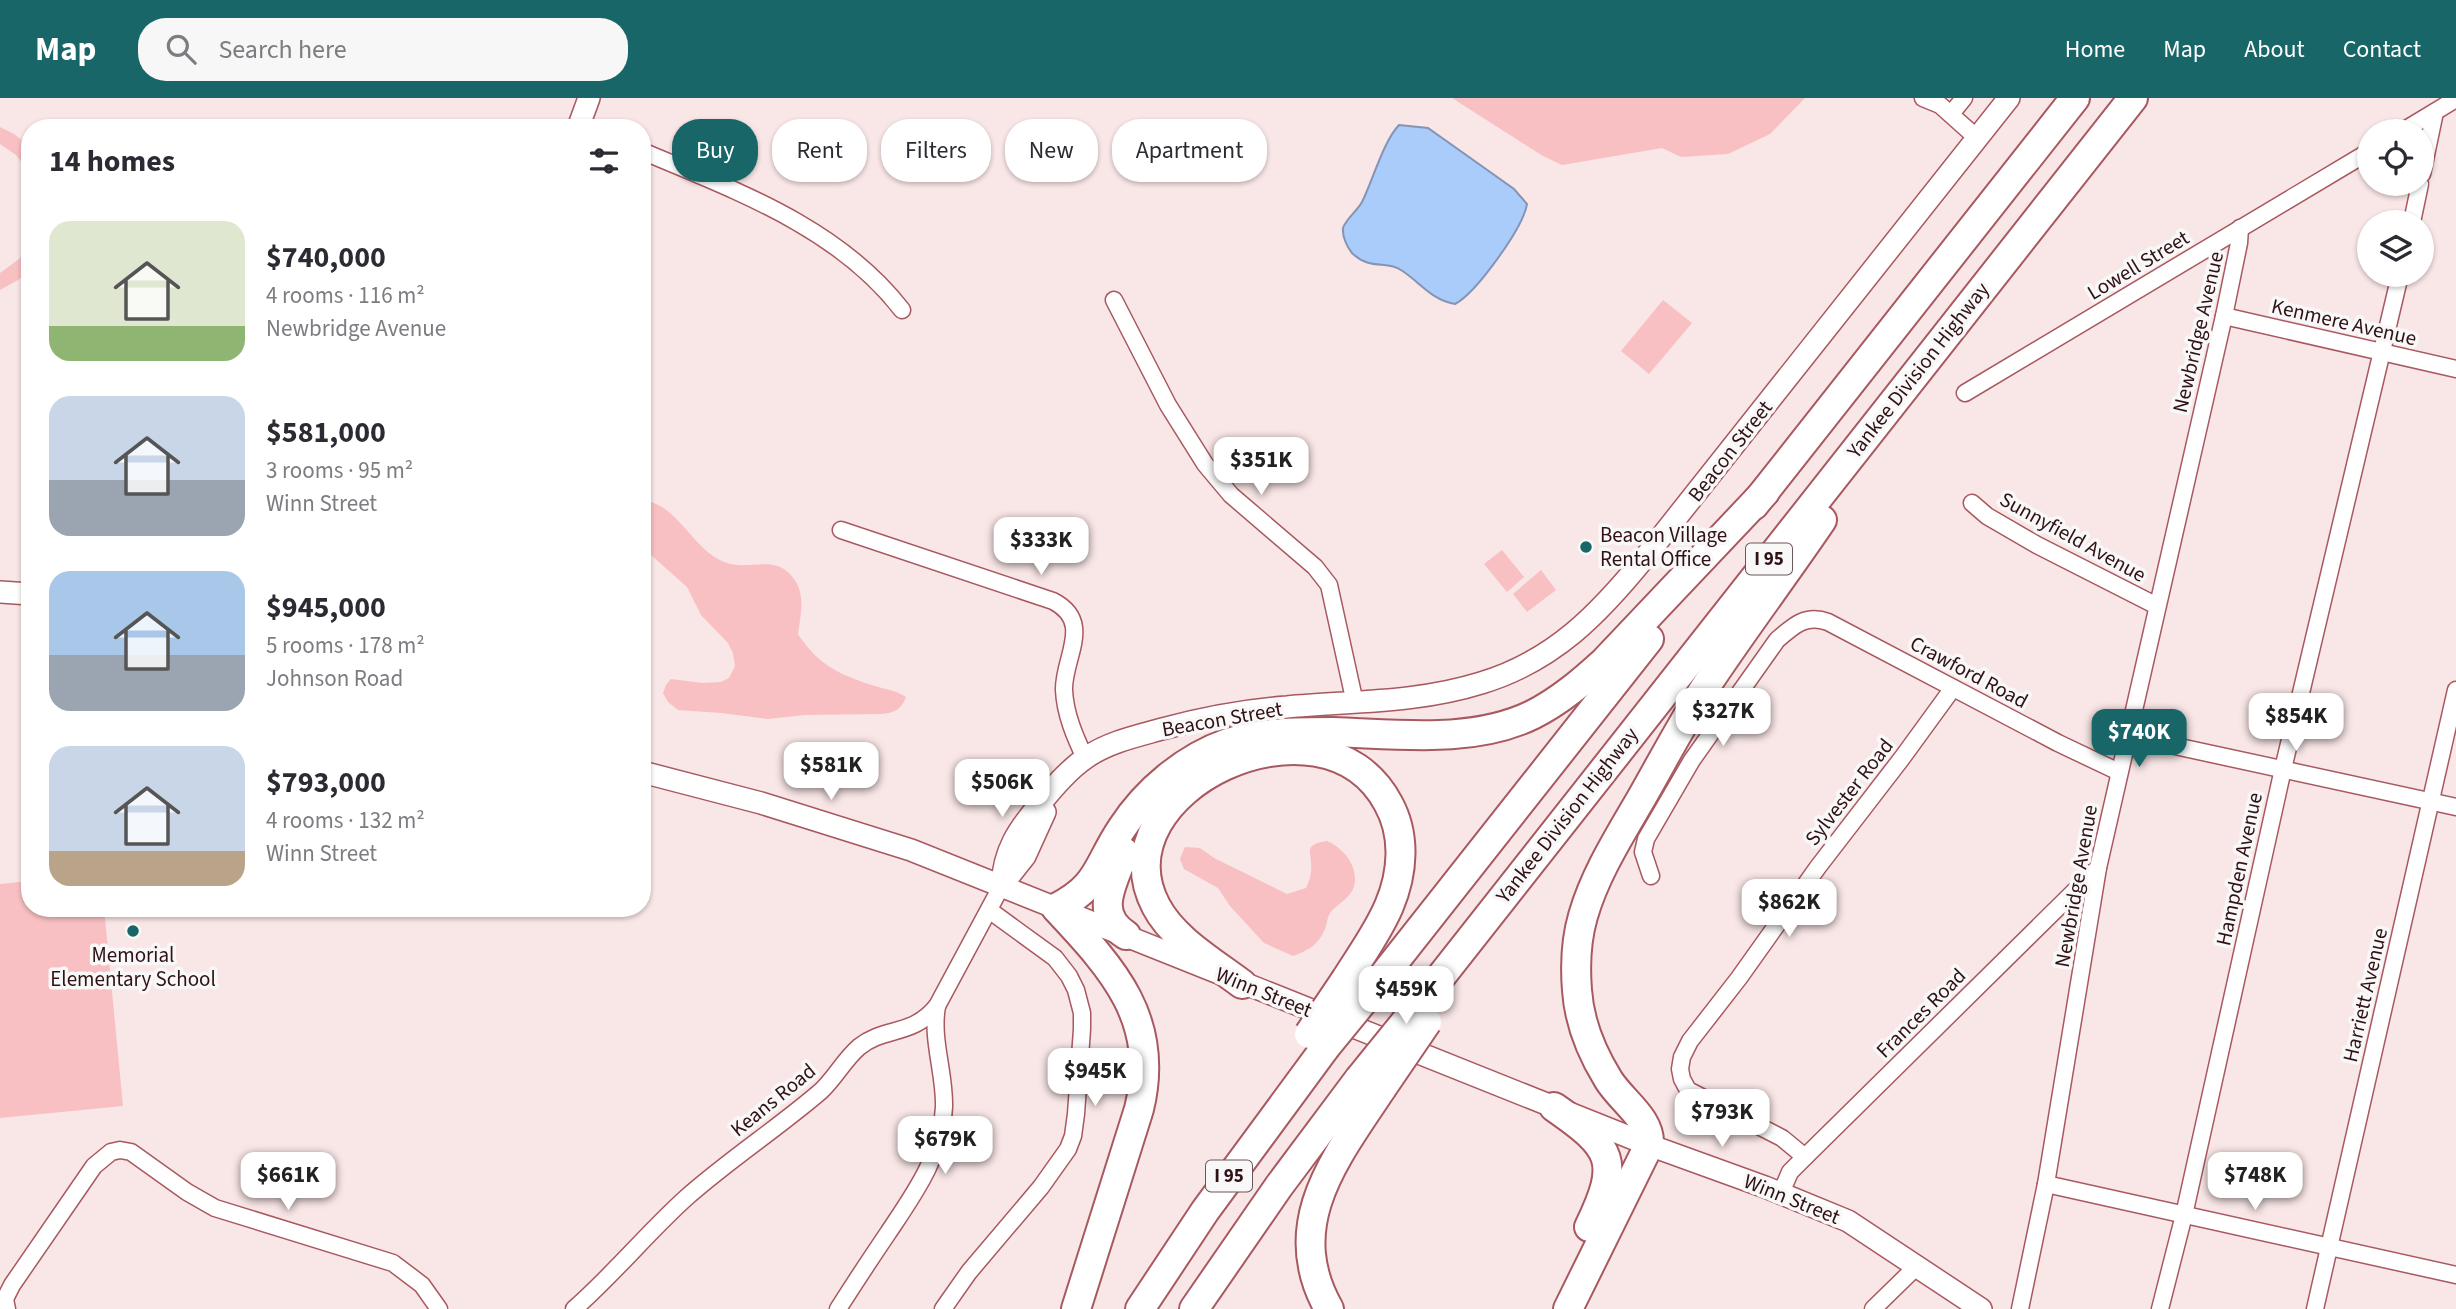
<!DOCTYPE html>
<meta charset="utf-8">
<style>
:root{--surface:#fff;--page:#f7f7f7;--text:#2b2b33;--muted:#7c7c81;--accent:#186667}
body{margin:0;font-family:"Source Sans 3",sans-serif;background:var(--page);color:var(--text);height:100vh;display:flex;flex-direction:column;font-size:26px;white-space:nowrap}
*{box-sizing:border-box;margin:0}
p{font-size:23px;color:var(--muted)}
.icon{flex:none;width:38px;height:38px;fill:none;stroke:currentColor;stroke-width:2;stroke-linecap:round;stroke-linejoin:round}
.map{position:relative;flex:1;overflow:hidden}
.details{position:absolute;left:21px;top:21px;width:630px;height:798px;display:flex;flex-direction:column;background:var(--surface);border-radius:28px;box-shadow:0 2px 5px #0004}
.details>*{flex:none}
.hud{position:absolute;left:672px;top:21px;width:665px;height:63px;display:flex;gap:14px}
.tools{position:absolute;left:2357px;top:21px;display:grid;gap:14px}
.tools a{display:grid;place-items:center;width:77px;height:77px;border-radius:50%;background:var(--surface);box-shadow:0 2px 5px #0004;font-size:35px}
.price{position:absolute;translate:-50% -60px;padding:0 16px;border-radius:14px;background:#fff;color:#222;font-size:23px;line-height:46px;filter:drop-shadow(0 2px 4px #0008)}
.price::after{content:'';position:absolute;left:50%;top:42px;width:21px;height:16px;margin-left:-10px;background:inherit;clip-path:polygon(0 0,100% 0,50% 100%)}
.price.active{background:var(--accent);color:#fff}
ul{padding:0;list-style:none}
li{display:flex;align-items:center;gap:21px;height:175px;padding:0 28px}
li span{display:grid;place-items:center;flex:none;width:196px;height:140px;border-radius:21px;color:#555}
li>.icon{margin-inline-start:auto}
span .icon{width:84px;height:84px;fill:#fffc;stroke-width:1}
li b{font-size:30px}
h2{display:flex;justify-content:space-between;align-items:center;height:84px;padding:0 28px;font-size:30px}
.chip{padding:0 24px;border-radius:28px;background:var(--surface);box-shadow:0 2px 5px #0004;font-size:24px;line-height:63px}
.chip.active{background:var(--accent);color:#fff}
header{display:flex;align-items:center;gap:42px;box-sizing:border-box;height:98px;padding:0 35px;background:var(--accent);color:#fff}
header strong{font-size:33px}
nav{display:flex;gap:38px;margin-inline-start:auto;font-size:24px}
.search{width:490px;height:63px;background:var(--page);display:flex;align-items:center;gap:18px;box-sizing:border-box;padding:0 24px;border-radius:28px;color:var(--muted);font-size:26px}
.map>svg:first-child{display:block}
</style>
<header>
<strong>Map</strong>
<div class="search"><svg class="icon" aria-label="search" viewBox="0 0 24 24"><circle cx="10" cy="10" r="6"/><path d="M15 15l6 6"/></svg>Search here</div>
<nav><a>Home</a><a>Map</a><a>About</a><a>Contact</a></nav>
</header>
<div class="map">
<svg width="2456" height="1211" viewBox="0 0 2456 1211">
<rect width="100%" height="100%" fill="#f9e6e6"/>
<!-- green -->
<g fill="#f8c0c2">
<path d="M1452,0H1805L1770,36L1728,56L1681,59L1662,50L1562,67L1543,58Z"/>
<path d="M0,29L14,36L30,49V75L16,57L0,46Z"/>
<path d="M30,146V172L18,182L0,192V175L19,161Z"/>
<path d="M1663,202L1692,225L1649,276L1621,253Z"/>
<path d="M642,402C679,406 693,454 727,465C748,472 772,458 789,475C807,493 801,514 798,536C818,567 840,577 875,588C887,592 896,592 906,599C901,612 894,615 881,616L804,617L768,621L721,615L678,612L668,604L663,595L666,587L671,581L702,585L721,584L729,580L735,568L733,555L728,545L701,517L687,489L642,449Z"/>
<path d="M1502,452L1524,479L1507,494L1484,466Z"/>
<path d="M1541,472L1556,492L1527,514L1513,496Z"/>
<path d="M1327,743C1344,750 1361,771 1353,791C1349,801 1336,807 1330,815C1327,820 1327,826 1325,831C1318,847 1309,852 1293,858L1264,845L1230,808L1218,790L1184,771L1180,761L1185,749L1200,750L1214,760L1287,796L1306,790C1308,785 1311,779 1311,773C1313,754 1301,747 1327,743Z"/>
<path d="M30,783V810H104L123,1008L0,1020V786Z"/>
</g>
<!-- water -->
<path fill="#aaccfa" stroke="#8594b5" stroke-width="2" d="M1399,27L1428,30L1514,91L1527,106C1523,130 1476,195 1455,206C1431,202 1420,184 1401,172C1387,162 1370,173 1352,155C1347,149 1342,138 1343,130C1346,121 1357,113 1362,104C1373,82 1383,44 1399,27Z"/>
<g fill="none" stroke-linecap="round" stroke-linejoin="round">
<defs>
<g id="street">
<path d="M1923,0L1940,7L1977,40"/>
<path d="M1951,16L1964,0"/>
<path d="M2403,33L2456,1"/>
<path d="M642,53C736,93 838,129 902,212"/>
<path d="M2422,76L2435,14"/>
<path d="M2412,124L2420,86"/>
<path d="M1114,202L1168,307L1205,366L1231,397L1315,469L1329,487L1355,605"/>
<path d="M2224,218L2456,271"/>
<path d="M1965,295L2370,53"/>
<path d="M1972,405L1987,418L2037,447L2157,508"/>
<path d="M841,432L1053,503C1094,524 1063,560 1064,592C1065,616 1075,639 1085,660"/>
<path d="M2129,638L2456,709"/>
<path d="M1651,778L1643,754L1646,741L1692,662L1777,542C1794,527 1806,516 1828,524L2058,645L2119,674"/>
<path d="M1805,1059L1782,1040L1688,992L1682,981L1680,971L1682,959L1690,943L1739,880L1818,769L1902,660L1953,590"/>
<path d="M2046,1086L2456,1177"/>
<path d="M1781,1095L1790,1074L1805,1059L2098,770"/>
<path d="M7,1211L5,1201L12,1187L94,1068L111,1054L120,1052L131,1054L187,1094L215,1110L393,1165L422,1187L439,1211"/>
<path d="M574,1211C614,1176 648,1134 687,1099C730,1061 778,1030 821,993C835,980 844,962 859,949C885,928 912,939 937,908L1002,787"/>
<path d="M838,1211C854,1186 871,1160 888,1135C914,1096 942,1058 944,1009C945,975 931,942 937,908"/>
<path d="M943,1211L969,1174L1041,1089L1068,1051L1073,1038L1076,1016L1082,931V915L1076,892L1069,878L1055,860L989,812"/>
<path d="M1873,1211L1916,1169"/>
<path d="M2020,1211L2046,1086L2098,770L2224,218L2239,145L2240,130"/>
<path d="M2160,1211L2184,1117L2283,671L2400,177"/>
<path d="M2315,1211L2456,592"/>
</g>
<g id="secondary">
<path d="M578,30L589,0"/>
<path d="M0,494L30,496"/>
<path d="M642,674L761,705L911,752L1649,1047L1765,1089L1848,1123L1981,1211"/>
<path d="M1002,787C1004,753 1017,733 1039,707C1053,690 1069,671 1087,659C1109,644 1137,638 1162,631C1203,620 1244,612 1287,609C1352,603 1417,605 1481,585C1554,563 1599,516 1646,458L2009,0"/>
<path d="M1002,787L1025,758L1045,714"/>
</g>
<g id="highway">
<path d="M1754,407L2075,0"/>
<path d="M1124,754C1114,784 1092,815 1126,837"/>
<path d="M1242,886C1213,864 1173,841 1156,808C1095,692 1323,584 1388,705C1406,737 1403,775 1389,808C1378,834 1361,857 1346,881"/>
<path d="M1369,896L1649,541"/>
<path d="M1406,923L2133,0"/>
<path d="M1554,1009C1613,1050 1621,1063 1589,1129"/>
<path d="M1076,1211L1139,1011C1161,921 1112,870 1056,810C1100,788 1097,767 1122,730C1146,693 1185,660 1228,645C1262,634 1297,634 1333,634C1398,636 1472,646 1532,617C1560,603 1583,583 1605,563L1765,394"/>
<path d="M1140,1211L1205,1113L1325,950"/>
<path d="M1194,1211L1279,1088L1359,981"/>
<path d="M1329,1211C1281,1126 1336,1060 1382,990"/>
<path d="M1568,1211L1649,1047C1651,1020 1621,1003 1608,981C1592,955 1579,923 1577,892C1575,867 1576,842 1583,818C1595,776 1620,737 1642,699C1663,662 1683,624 1706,588C1743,532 1784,478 1822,422"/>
</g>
</defs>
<!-- street casing -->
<use href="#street" stroke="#a85960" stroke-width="19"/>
<!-- secondary casing -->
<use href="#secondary" stroke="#a85960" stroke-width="24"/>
<!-- highway casing -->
<use href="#highway" stroke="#a85960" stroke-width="32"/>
<!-- street -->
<use href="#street" stroke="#fff" stroke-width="16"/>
<!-- secondary -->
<use href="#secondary" stroke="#fff" stroke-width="21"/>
<!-- highway -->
<use href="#highway" stroke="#fff" stroke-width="28"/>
<defs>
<g id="highway-bridge">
<path d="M1309,936L1346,881"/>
<path d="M1325,950L1369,896"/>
<path d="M1359,981L1406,923"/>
<path d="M1382,990L1427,924"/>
</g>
</defs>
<!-- highway-bridge casing -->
<use href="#highway-bridge" stroke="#a85960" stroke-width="32" stroke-linecap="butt"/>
<!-- highway-bridge -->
<use href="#highway-bridge" stroke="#fff" stroke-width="28"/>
</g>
<!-- markers -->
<g fill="#186667" stroke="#f8f8f8" stroke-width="2.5">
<circle cx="1586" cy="449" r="7"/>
<circle cx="133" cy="833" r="7"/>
</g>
<g text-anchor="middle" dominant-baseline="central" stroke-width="7" stroke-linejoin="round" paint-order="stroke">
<!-- shield labels -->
<g fill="#f8f8f8" stroke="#6c5658" stroke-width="2">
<rect x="1746" y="445.5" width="46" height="31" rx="5"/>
<rect x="1206" y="1062.5" width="46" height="31" rx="5"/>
</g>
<g font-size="19" font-weight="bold" fill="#301114">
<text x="1769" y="461">I 95</text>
<text x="1229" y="1078">I 95</text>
</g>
<!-- street labels -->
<g font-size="21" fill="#301114" stroke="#f8f8f8">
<text transform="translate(2138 167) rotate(-31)">Lowell Street</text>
<text transform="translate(2344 224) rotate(13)">Kenmere Avenue</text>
<text transform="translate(2198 234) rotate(-77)">Newbridge Avenue</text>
<text transform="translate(1918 272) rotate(-52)">Yankee Division Highway</text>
<text transform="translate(1730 353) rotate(-52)">Beacon Street</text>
<text transform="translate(2073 439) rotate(29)">Sunnyfield Avenue</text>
<text transform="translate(1969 574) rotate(28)">Crawford Road</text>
<text transform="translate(1222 621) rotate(-10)">Beacon Street</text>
<text transform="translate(1849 694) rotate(-52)">Sylvester Road</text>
<text transform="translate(1567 717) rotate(-52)">Yankee Division Highway</text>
<text transform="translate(2239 771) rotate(-78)">Hampden Avenue</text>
<text transform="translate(2076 788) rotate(-80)">Newbridge Avenue</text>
<text transform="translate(1264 894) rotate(22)">Winn Street</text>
<text transform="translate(2365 897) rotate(-77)">Harriett Avenue</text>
<text transform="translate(1921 915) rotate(-45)">Frances Road</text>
<text transform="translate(773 1002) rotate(-39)">Keans Road</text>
<text transform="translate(1792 1101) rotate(22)">Winn Street</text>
</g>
<!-- poi labels -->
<g font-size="21" fill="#301114" stroke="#f8f8f8" text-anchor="start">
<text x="1600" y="437">Beacon Village<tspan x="1600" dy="24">Rental Office</tspan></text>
<text x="133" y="857" text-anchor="middle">Memorial<tspan x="133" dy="24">Elementary School</tspan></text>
</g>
</g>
</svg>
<div class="tools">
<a><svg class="icon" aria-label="locate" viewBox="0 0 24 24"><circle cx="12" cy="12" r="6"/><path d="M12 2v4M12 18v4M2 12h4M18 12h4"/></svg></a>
<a><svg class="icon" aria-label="layers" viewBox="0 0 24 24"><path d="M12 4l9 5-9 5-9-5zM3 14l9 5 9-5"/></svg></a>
</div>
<b class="price" style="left:1261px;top:399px">$351K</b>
<b class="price" style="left:1041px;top:479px">$333K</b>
<b class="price" style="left:1723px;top:650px">$327K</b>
<b class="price" style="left:2296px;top:655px">$854K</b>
<b class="price active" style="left:2139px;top:671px">$740K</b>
<b class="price" style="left:831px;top:704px">$581K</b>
<b class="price" style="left:1002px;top:721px">$506K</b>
<b class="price" style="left:1789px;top:841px">$862K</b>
<b class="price" style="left:1406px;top:928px">$459K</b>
<b class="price" style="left:1095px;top:1010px">$945K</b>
<b class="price" style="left:1722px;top:1051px">$793K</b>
<b class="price" style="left:945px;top:1078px">$679K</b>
<b class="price" style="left:288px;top:1114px">$661K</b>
<b class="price" style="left:2255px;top:1114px">$748K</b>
<div class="hud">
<a class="chip active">Buy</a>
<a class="chip">Rent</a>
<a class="chip">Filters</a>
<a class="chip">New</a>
<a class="chip">Apartment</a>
</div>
<section class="details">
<h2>14 homes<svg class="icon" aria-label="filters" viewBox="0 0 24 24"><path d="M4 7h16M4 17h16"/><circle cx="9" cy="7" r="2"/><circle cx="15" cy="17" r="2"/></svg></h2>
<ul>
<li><span style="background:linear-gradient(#dfe7d0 75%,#8fb573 0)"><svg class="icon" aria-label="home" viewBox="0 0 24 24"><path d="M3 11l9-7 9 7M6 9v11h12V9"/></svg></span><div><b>$740,000</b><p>4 rooms · 116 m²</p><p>Newbridge Avenue</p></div></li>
<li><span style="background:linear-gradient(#c9d6e8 60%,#9aa5b1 0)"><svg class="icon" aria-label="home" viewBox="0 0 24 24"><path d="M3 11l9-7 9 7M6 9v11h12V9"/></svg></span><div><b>$581,000</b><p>3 rooms · 95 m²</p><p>Winn Street</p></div></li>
<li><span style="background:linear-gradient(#a9c7e8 60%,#9aa5b1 0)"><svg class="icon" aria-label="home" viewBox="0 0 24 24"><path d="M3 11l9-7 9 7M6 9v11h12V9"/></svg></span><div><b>$945,000</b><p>5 rooms · 178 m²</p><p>Johnson Road</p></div></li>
<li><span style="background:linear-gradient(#c9d6e8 75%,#b9a48a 0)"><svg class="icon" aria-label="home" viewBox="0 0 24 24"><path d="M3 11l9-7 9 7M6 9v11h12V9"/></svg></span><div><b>$793,000</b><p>4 rooms · 132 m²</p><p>Winn Street</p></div></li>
</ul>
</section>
</div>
